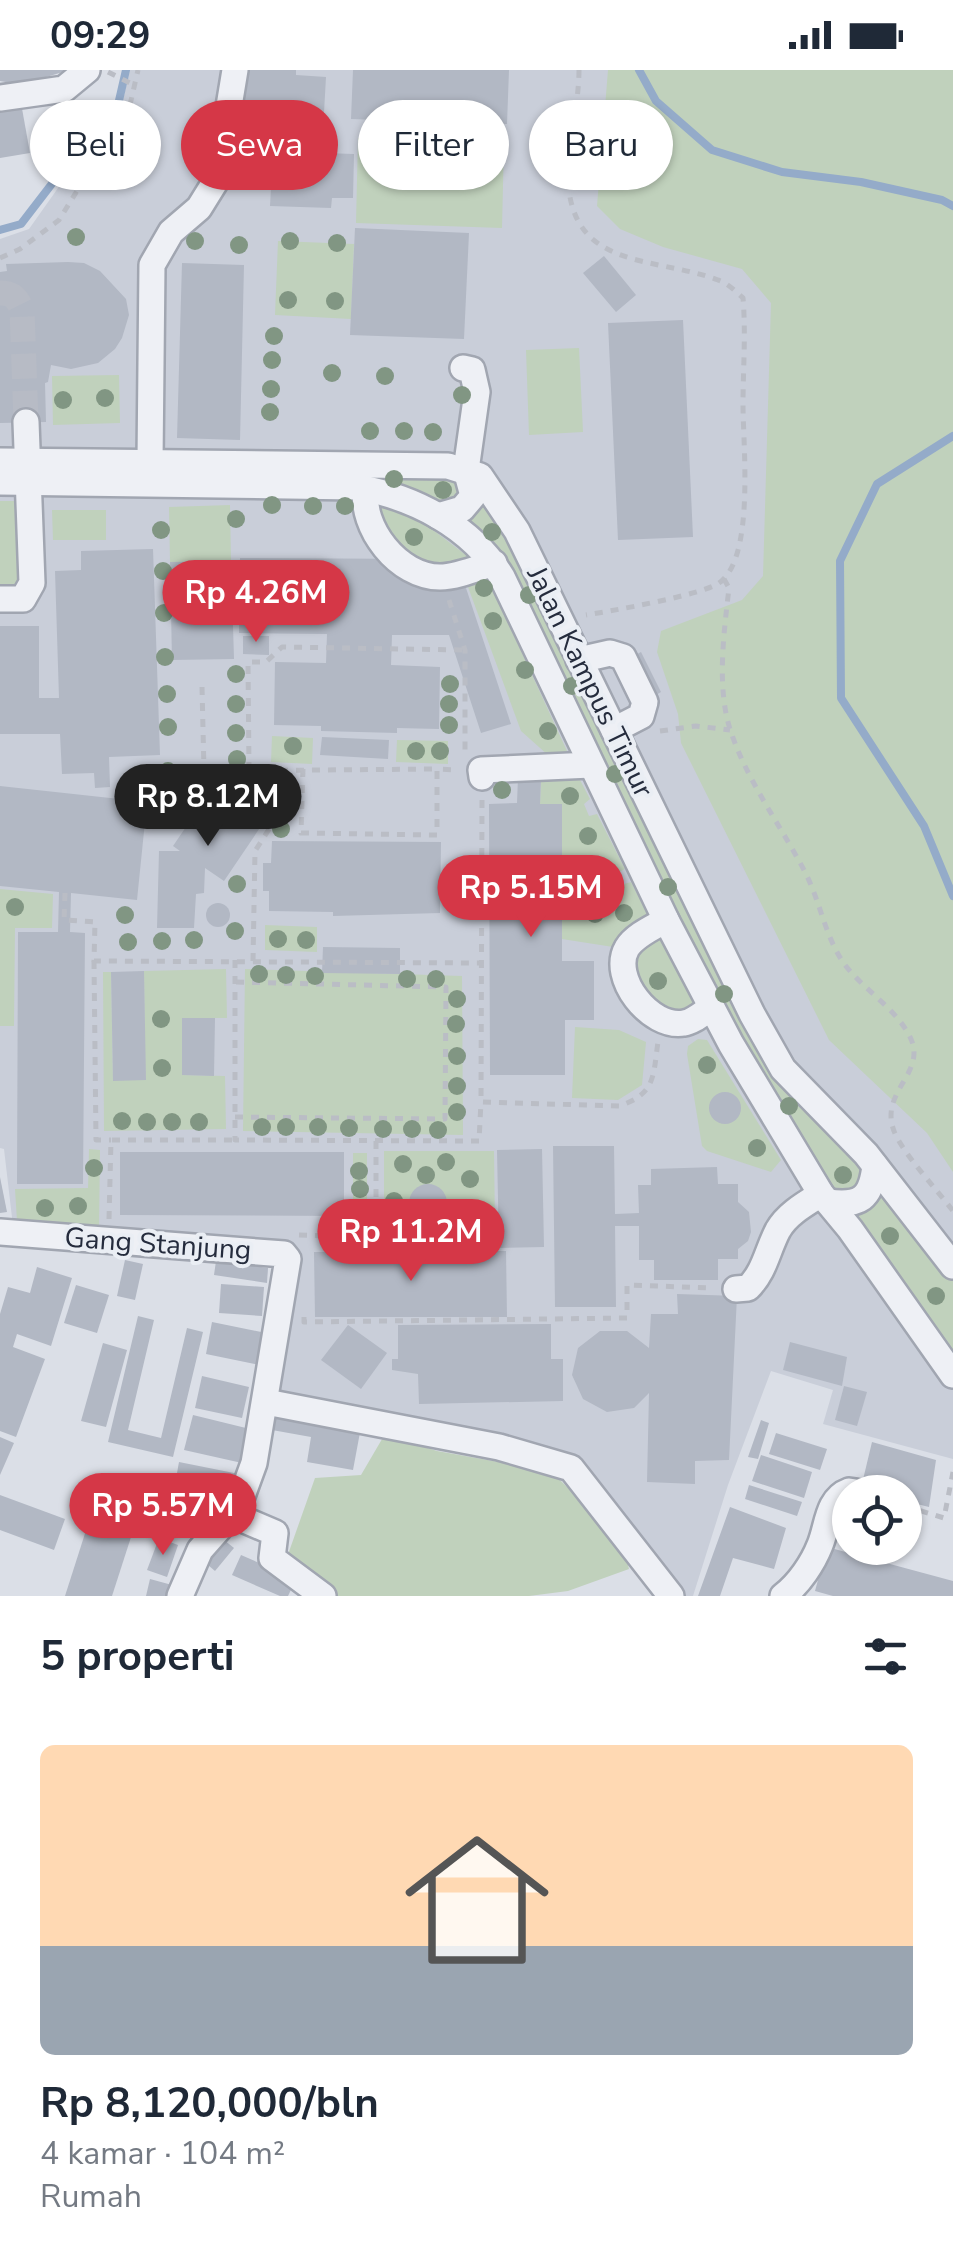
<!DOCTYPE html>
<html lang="id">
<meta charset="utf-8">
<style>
:root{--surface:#fff;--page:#f2f2f3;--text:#1f2937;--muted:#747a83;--accent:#d53747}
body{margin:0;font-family:"Nunito Sans",sans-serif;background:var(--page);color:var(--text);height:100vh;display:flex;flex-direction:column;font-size:38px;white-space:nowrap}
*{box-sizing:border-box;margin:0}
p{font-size:32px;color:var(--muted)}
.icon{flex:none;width:55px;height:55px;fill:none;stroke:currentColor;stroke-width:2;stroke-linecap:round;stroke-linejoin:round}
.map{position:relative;height:1526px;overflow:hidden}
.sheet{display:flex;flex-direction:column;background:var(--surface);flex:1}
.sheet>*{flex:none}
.banner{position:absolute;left:30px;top:30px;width:895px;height:90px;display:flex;gap:20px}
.tools{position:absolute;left:832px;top:1405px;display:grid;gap:20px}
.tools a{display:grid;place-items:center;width:90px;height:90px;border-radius:50%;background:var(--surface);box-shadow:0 2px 8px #0004;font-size:50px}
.price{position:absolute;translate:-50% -85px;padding:0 22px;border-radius:35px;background:var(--accent);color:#fff;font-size:32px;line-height:65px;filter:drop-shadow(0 2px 5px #0008)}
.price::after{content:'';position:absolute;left:50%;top:60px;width:30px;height:22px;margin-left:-15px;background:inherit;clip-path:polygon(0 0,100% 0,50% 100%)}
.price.selected{background:#222;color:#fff}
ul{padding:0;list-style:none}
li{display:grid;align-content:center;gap:20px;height:530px;padding:0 40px}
li span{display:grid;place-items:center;height:310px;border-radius:15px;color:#555}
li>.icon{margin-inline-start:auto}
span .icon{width:180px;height:180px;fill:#fffc;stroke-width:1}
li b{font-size:42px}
h2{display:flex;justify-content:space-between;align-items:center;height:120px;padding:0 40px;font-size:42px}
.pill{padding:0 35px;border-radius:45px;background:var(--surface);box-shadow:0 2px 8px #0004;font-size:35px;line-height:90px}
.pill.selected{background:var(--accent);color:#fff}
.status{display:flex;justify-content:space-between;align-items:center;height:70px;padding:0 50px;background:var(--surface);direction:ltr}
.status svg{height:28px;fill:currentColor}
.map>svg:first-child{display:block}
</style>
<div class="status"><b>09:29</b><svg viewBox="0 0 49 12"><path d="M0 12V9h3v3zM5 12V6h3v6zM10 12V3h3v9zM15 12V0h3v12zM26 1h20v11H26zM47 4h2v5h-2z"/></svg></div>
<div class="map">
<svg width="953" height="1526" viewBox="0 0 953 1526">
<rect width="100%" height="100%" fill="#dbdfe7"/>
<!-- built -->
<path fill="#c9ced9" d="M130,0H759L953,117V1389L823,1354L833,1320L771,1301L728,1415L693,1526H685L577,1385L276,1324L290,1182L13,1156L4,1079L0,1078V169L29,159L63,111L116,59Z"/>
<!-- green -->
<g fill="#c0d1bc">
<path d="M608,0H953V1102L927,1063L829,970L681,673L678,644L657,582L661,561L742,530L763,506L771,233L742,199L663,177L620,159L597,136Z"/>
<path d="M358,68L504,72L502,158L356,153Z"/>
<path d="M278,171L354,174L351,249L275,245Z"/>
<path d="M579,278L583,362L529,365L526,280Z"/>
<path d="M119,305L120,353L53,355L52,306Z"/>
<path d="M361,395L466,400L462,439L357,417Z"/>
<path d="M482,419L752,944L953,1196V1305L828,1131L712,938L685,953L643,940L626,879L562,869V735L540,734L541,709L580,710L590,729L584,734L589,746L597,744L625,799L619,802L624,814L631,812L654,857L666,850L462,449Z"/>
<path d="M0,431H23L26,514L0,523Z"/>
<path d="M370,432L424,453L475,492L439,501L400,484Z"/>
<path d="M230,435L231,491L170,492L169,437Z"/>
<path d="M52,440H106V470H53Z"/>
<path d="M479,504L488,509L567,681L565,685L549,686L521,661L468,517L458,508Z"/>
<path d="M272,666L313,668L312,694L271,692Z"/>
<path d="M397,670L448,671V694L396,692Z"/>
<path d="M0,819L53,824L52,858H15L14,956H0Z"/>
<path d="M265,855L317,857V882L265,880Z"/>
<path d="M226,899L227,948H182V1005L225,1006L226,1059L104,1061L103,902H111L113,1010H145L144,901Z"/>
<path d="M245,899L462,906L463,1065L243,1061Z"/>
<path d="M575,957L619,960L646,972L642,1015L618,1030L572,1028Z"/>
<path d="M698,969L707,970L781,1090L771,1102L707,1081L702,1076L687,984L688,976Z"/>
<path d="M89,1079L100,1080L99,1159L17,1151L15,1119L88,1118Z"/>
<path d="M384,1081H494L495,1157L384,1158Z"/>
<rect x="353" y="1083" width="14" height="73"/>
<path d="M385,1364L437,1381L515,1395L559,1409L622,1472L629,1499L568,1521L529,1526H322L285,1493L315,1408L361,1405Z"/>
</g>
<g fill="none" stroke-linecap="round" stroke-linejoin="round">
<!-- stream -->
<g stroke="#94abc9" stroke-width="8">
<path d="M639,0L656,31L712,80L782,102L861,112L942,130L953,136"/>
<path d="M0,160L21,154L71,89L115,48L126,0"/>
<path d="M953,366L877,414L840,491L841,628L924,756L953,826"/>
</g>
</g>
<!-- building -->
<g fill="#b2b8c4">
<path d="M0,0H66V1L10,18L11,13L0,11Z"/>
<path d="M245,0H296V5L326,7L322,78L240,73Z"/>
<path d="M353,0H509L507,54L454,53L453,68L407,67V51L351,49Z"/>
<path d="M21,33L30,83L0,88V36Z"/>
<path d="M230,78L251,80L248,111L227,109Z"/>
<path d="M263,81L354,84L353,128H332L331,138L270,136L271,118H262Z"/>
<path d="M355,158L469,163L464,269L350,265Z"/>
<path d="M604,186L636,225L616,242L583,203Z"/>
<path d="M68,192L84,193L100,201L126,229L129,245L122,268L115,279L98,293L71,299L51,295L48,312L45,313L46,352L0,353V202L7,201L6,194Z"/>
<path d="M182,193L244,195L240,370L177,368Z"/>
<path d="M683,250L693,467L618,470L608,253Z"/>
<path d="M153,479L160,685L109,687L110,717L95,718L94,703L62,704L60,664H0V556H39V628H59L55,501L81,500V481Z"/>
<path d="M240,488L422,489V514L463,515L466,518L511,654L481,663L449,565H392L391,595L440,597L439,659L397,658V663L321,661V656L274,655L275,592L326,593L327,564L239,563Z"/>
<path d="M231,491L234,589L172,590L170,492Z"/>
<path d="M243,566H269V585L243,584Z"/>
<path d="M641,582L661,622L649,629L628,589Z"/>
<path d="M322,667L389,670L388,689L320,685Z"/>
<path d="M224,701L274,737L224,811L205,798L204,823L196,824L194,858H157L159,781H180L173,776Z"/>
<path d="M518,708L541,709L540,734H562V891H594V950H565V1005H490L489,734L517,733Z"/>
<path d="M0,716L147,732L137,830L71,823L70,862L85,863L83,1114H17L18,862H58L59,822L0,816Z"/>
<path d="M272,771L441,772L440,843L333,846V842L269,841V821H263V793H271Z"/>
<circle cx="218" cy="845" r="12"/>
<path d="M323,877L400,878V904L322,903Z"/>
<path d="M144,901L146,1010L113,1011L111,902Z"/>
<path d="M182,948H215L214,1006L182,1005Z"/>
<circle cx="725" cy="1038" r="16"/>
<path d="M553,1076H614L615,1144L639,1143L638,1115H651V1099L717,1097L718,1114H738V1132L749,1142L751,1162L748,1171L738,1179V1189H718V1210H654V1190H639V1156H615L616,1237H555Z"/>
<path d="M542,1079L544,1177L499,1178L497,1080Z"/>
<path d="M120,1082H344V1146L120,1145Z"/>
<path d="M0,1107L7,1142L0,1143Z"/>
<circle cx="428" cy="1133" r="19"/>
<path d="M506,1181L507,1247H315L314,1182Z"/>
<path d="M125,1190L143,1194L135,1230L117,1226Z"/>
<path d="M216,1191L268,1198L267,1213L214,1205Z"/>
<path d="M37,1197L72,1208L51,1276L17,1264L13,1277L45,1289L16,1367L0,1361V1244L8,1217L30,1223Z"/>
<path d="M221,1214L264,1217L262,1246L219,1243Z"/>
<path d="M76,1215L109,1225L97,1263L64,1253Z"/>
<path d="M677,1224L737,1226L729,1390L695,1391V1414L647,1412L649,1323L634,1338L607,1342L583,1329L572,1305L578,1278L600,1261H627L649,1278L651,1244H678Z"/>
<path d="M138,1246L154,1250L128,1360L161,1368L187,1258L203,1262L173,1387L108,1372Z"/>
<path d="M212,1252L266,1263L260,1295L206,1284Z"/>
<path d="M551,1254V1289H563V1331L419,1334L418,1304L392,1300V1289H398V1255Z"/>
<path d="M348,1255L387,1283L361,1319L321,1290Z"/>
<path d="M790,1272L847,1287L842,1316L783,1300Z"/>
<path d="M103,1273L127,1280L106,1357L81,1351Z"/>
<path d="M202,1306L249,1317L242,1348L195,1338Z"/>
<path d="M844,1316L867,1322L857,1356L835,1350Z"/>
<path d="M276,1341L361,1357L353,1400L307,1392L311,1367L272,1360Z"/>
<path d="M193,1345L250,1359L242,1393L184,1380Z"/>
<path d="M761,1350L769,1353L758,1389L748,1387Z"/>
<path d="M776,1363L827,1379L820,1400L769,1384Z"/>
<path d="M0,1367L14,1373L0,1405Z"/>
<path d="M872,1372L936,1390L929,1437L905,1431V1422H876L861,1418Z"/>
<path d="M761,1385L812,1402L804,1428L752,1411Z"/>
<path d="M179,1392L239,1404L235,1425L175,1414Z"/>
<path d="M749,1415L802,1432L797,1446L745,1429Z"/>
<path d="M0,1425L65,1449L54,1480L0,1460Z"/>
<path d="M730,1437L786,1458L774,1499L733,1488L720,1526H698Z"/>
<path d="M89,1451L132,1464L112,1526H65Z"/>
<path d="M219,1466L234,1478L215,1501L201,1489Z"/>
<path d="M159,1468L178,1475L167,1507L147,1500Z"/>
<path d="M827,1477L953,1511V1526H833L815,1521Z"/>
<path d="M241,1485L296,1509L288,1526H280L232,1505Z"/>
<path d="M150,1509L172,1515L169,1526H146Z"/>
</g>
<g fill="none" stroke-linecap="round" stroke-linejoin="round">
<!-- minor-tunnel -->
<path stroke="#b7bbc5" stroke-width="25" stroke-dasharray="25 12" stroke-linecap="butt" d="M0,223C13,223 17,228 22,240L26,352"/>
<defs>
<g id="minor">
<path d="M0,28L64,19L87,0"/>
<path d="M0,391L448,396L480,406L517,461L752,944L783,999L866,1084L953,1196"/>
<path d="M150,391L152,195L171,162L199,138L217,109L235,0"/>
<path d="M0,412L357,417C414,427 471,456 502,507L666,850L731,974L821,1124L850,1159L953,1305"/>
<path d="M366,419C360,457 398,507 440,507C456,507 478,498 494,493"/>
<path d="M438,446L462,439L473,426L466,400L477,322L472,300L463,298"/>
<path d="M0,529H23L32,513L26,352"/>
<path d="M579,590L610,583L623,587L645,632L641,646L614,660"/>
<path d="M482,707L481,700L591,695"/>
<path d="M666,850C654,857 635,865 627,878C610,907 650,959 684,953C693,952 704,942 711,938"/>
<path d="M828,1132C860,1136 871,1129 875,1096"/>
<path d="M0,1162L284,1184L288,1189L254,1393L238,1437L200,1480L180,1526"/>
<path d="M736,1219L748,1218C765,1201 767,1181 778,1160C787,1144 805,1134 821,1124"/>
<path d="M266,1332L499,1377L571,1398L671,1526"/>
<path d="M233,1445L275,1463L272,1488L323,1526"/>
<path d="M783,1526C799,1514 813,1493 820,1475C828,1456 827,1429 849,1421L856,1422"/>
</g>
</defs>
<!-- minor casing -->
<use href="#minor" stroke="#a1a6b1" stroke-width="30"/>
<!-- path -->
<g stroke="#babdc5" stroke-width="5" stroke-dasharray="8 8" stroke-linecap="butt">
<path d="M579,0C579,36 567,73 568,108C571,201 655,186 718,210C728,213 736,222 743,228C746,265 743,299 743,335C743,376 755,488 719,513C702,525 611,541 586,545"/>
<path d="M108,2L134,15"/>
<path d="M0,188L20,179L59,150L85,108L106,88L124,61L138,0"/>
<path d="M724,509L729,518C724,562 716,619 731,662C748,713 782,757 806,804C821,834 825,867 845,895C864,920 898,940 911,969C926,1004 879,1022 894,1061C901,1081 938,1121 953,1141"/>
<path d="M449,530L465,580V682"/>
<path d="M202,617L204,701L437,699"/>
<path d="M660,661L696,656L730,660"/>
<path d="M303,699L301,763L437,765V699L458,700"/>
<path d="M249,700L248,592H266L282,577L465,580"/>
<path d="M482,730L481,1032L619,1036C656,1024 653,1006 658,972"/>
<path d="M65,823L64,850L95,852L94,891L482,893"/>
<path d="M235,890V1070L479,1071L481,1032"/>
<path d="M94,891L96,1070H111"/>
<path d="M253,891L255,781L282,739L283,700"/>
<path d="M235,1047L445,1049L446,917L235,912"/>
<path d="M376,1071V1168H495"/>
<path d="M109,1149L111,1070H235"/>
<path d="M299,1165L376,1168"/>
<path d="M304,1247V1252L627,1248V1215L713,1218"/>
<path d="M905,1436L944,1448L953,1402"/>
</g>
<!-- minor -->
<use href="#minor" stroke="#eef0f5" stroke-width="25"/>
</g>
<!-- trees -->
<g fill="#819683">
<circle cx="126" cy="82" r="9"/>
<circle cx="76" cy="167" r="9"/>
<circle cx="195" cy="171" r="9"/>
<circle cx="290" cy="171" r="9"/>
<circle cx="337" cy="173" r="9"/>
<circle cx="239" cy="175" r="9"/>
<circle cx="288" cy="230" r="9"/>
<circle cx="335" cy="231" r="9"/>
<circle cx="274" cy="266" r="9"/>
<circle cx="272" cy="290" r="9"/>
<circle cx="332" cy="303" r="9"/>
<circle cx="385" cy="306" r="9"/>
<circle cx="271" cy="319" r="9"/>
<circle cx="462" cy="325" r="9"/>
<circle cx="105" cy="328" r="9"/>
<circle cx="63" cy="330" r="9"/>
<circle cx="270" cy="342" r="9"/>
<circle cx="370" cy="361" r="9"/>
<circle cx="404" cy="361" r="9"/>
<circle cx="433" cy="362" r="9"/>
<circle cx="394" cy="409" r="9"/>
<circle cx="443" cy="420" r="9"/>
<circle cx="272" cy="435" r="9"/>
<circle cx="313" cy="436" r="9"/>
<circle cx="345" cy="436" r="9"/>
<circle cx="236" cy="449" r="9"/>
<circle cx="161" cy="460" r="9"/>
<circle cx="492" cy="462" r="9"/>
<circle cx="414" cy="467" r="9"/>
<circle cx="163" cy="501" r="9"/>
<circle cx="484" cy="518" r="9"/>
<circle cx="529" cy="525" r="9"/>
<circle cx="164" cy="543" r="9"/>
<circle cx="493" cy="551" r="9"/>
<circle cx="165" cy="587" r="9"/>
<circle cx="525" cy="600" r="9"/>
<circle cx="236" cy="604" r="9"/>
<circle cx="450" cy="614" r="9"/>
<circle cx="572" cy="616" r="9"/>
<circle cx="167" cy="624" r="9"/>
<circle cx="236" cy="634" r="9"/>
<circle cx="449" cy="634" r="9"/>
<circle cx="449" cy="655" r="9"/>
<circle cx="168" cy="657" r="9"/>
<circle cx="548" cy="661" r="9"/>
<circle cx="236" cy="663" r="9"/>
<circle cx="293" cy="676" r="9"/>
<circle cx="416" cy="681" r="9"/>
<circle cx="440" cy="681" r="9"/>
<circle cx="237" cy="689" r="9"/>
<circle cx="168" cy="701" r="9"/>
<circle cx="615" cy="704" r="9"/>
<circle cx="265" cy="715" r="9"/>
<circle cx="502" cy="720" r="9"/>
<circle cx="570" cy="726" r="9"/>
<circle cx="281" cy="759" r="9"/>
<circle cx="588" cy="766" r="9"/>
<circle cx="602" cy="807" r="9"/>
<circle cx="237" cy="814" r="9"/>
<circle cx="668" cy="817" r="9"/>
<circle cx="15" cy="837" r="9"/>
<circle cx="624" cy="843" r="9"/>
<circle cx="595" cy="844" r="9"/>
<circle cx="125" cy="845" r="9"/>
<circle cx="235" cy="861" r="9"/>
<circle cx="278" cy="869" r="9"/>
<circle cx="194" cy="870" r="9"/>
<circle cx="306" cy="870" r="9"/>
<circle cx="162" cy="871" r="9"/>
<circle cx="128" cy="872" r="9"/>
<circle cx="259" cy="904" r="9"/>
<circle cx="286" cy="905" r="9"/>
<circle cx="315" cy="906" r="9"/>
<circle cx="407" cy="909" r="9"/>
<circle cx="436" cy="909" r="9"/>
<circle cx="658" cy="911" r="9"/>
<circle cx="724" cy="924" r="9"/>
<circle cx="457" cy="929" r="9"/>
<circle cx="161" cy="949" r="9"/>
<circle cx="456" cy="954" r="9"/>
<circle cx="457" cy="986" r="9"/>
<circle cx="707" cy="995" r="9"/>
<circle cx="162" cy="998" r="9"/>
<circle cx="457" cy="1016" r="9"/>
<circle cx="789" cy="1036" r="9"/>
<circle cx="457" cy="1042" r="9"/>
<circle cx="122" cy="1051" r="9"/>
<circle cx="147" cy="1052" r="9"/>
<circle cx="172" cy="1052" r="9"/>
<circle cx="199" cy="1052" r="9"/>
<circle cx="262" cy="1057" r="9"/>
<circle cx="286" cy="1057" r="9"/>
<circle cx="318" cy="1057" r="9"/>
<circle cx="349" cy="1058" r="9"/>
<circle cx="383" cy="1059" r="9"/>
<circle cx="412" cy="1059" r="9"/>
<circle cx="438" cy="1060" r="9"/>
<circle cx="757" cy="1078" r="9"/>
<circle cx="446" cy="1092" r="9"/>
<circle cx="403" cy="1094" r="9"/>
<circle cx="94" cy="1098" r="9"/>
<circle cx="359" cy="1101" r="9"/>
<circle cx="426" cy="1105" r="9"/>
<circle cx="843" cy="1105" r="9"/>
<circle cx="470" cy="1109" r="9"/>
<circle cx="360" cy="1119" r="9"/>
<circle cx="394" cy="1131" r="9"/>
<circle cx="78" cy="1136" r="9"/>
<circle cx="45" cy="1138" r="9"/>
<circle cx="359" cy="1144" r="9"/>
<circle cx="467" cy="1146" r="9"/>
<circle cx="890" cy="1166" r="9"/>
<circle cx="936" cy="1226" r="9"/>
</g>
<g text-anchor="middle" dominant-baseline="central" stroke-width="8" stroke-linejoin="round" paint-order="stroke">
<!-- street labels -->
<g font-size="28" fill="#252c3d" stroke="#eaeef4">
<text transform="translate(590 612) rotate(64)">Jalan Kampus Timur</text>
<text transform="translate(158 1174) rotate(4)">Gang Stanjung</text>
</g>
</g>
</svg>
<div class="tools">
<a><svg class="icon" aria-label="locate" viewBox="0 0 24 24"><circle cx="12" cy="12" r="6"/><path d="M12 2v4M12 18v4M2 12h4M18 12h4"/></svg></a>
</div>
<b class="price" style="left:256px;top:575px">Rp 4.26M</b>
<b class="price selected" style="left:208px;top:779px">Rp 8.12M</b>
<b class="price" style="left:531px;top:870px">Rp 5.15M</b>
<b class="price" style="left:411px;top:1214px">Rp 11.2M</b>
<b class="price" style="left:163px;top:1488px">Rp 5.57M</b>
<div class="banner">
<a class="pill">Beli</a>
<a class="pill selected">Sewa</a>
<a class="pill">Filter</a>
<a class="pill">Baru</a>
</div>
</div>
<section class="sheet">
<h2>5 properti<svg class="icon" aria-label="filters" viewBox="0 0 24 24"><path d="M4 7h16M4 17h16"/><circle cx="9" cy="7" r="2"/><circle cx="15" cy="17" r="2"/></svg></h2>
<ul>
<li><span style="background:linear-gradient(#ffd9b3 65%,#9aa5b1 0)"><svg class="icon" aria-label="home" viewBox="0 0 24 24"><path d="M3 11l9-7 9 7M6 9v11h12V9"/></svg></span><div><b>Rp 8,120,000/bln</b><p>4 kamar · 104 m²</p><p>Rumah</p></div></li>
</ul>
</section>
